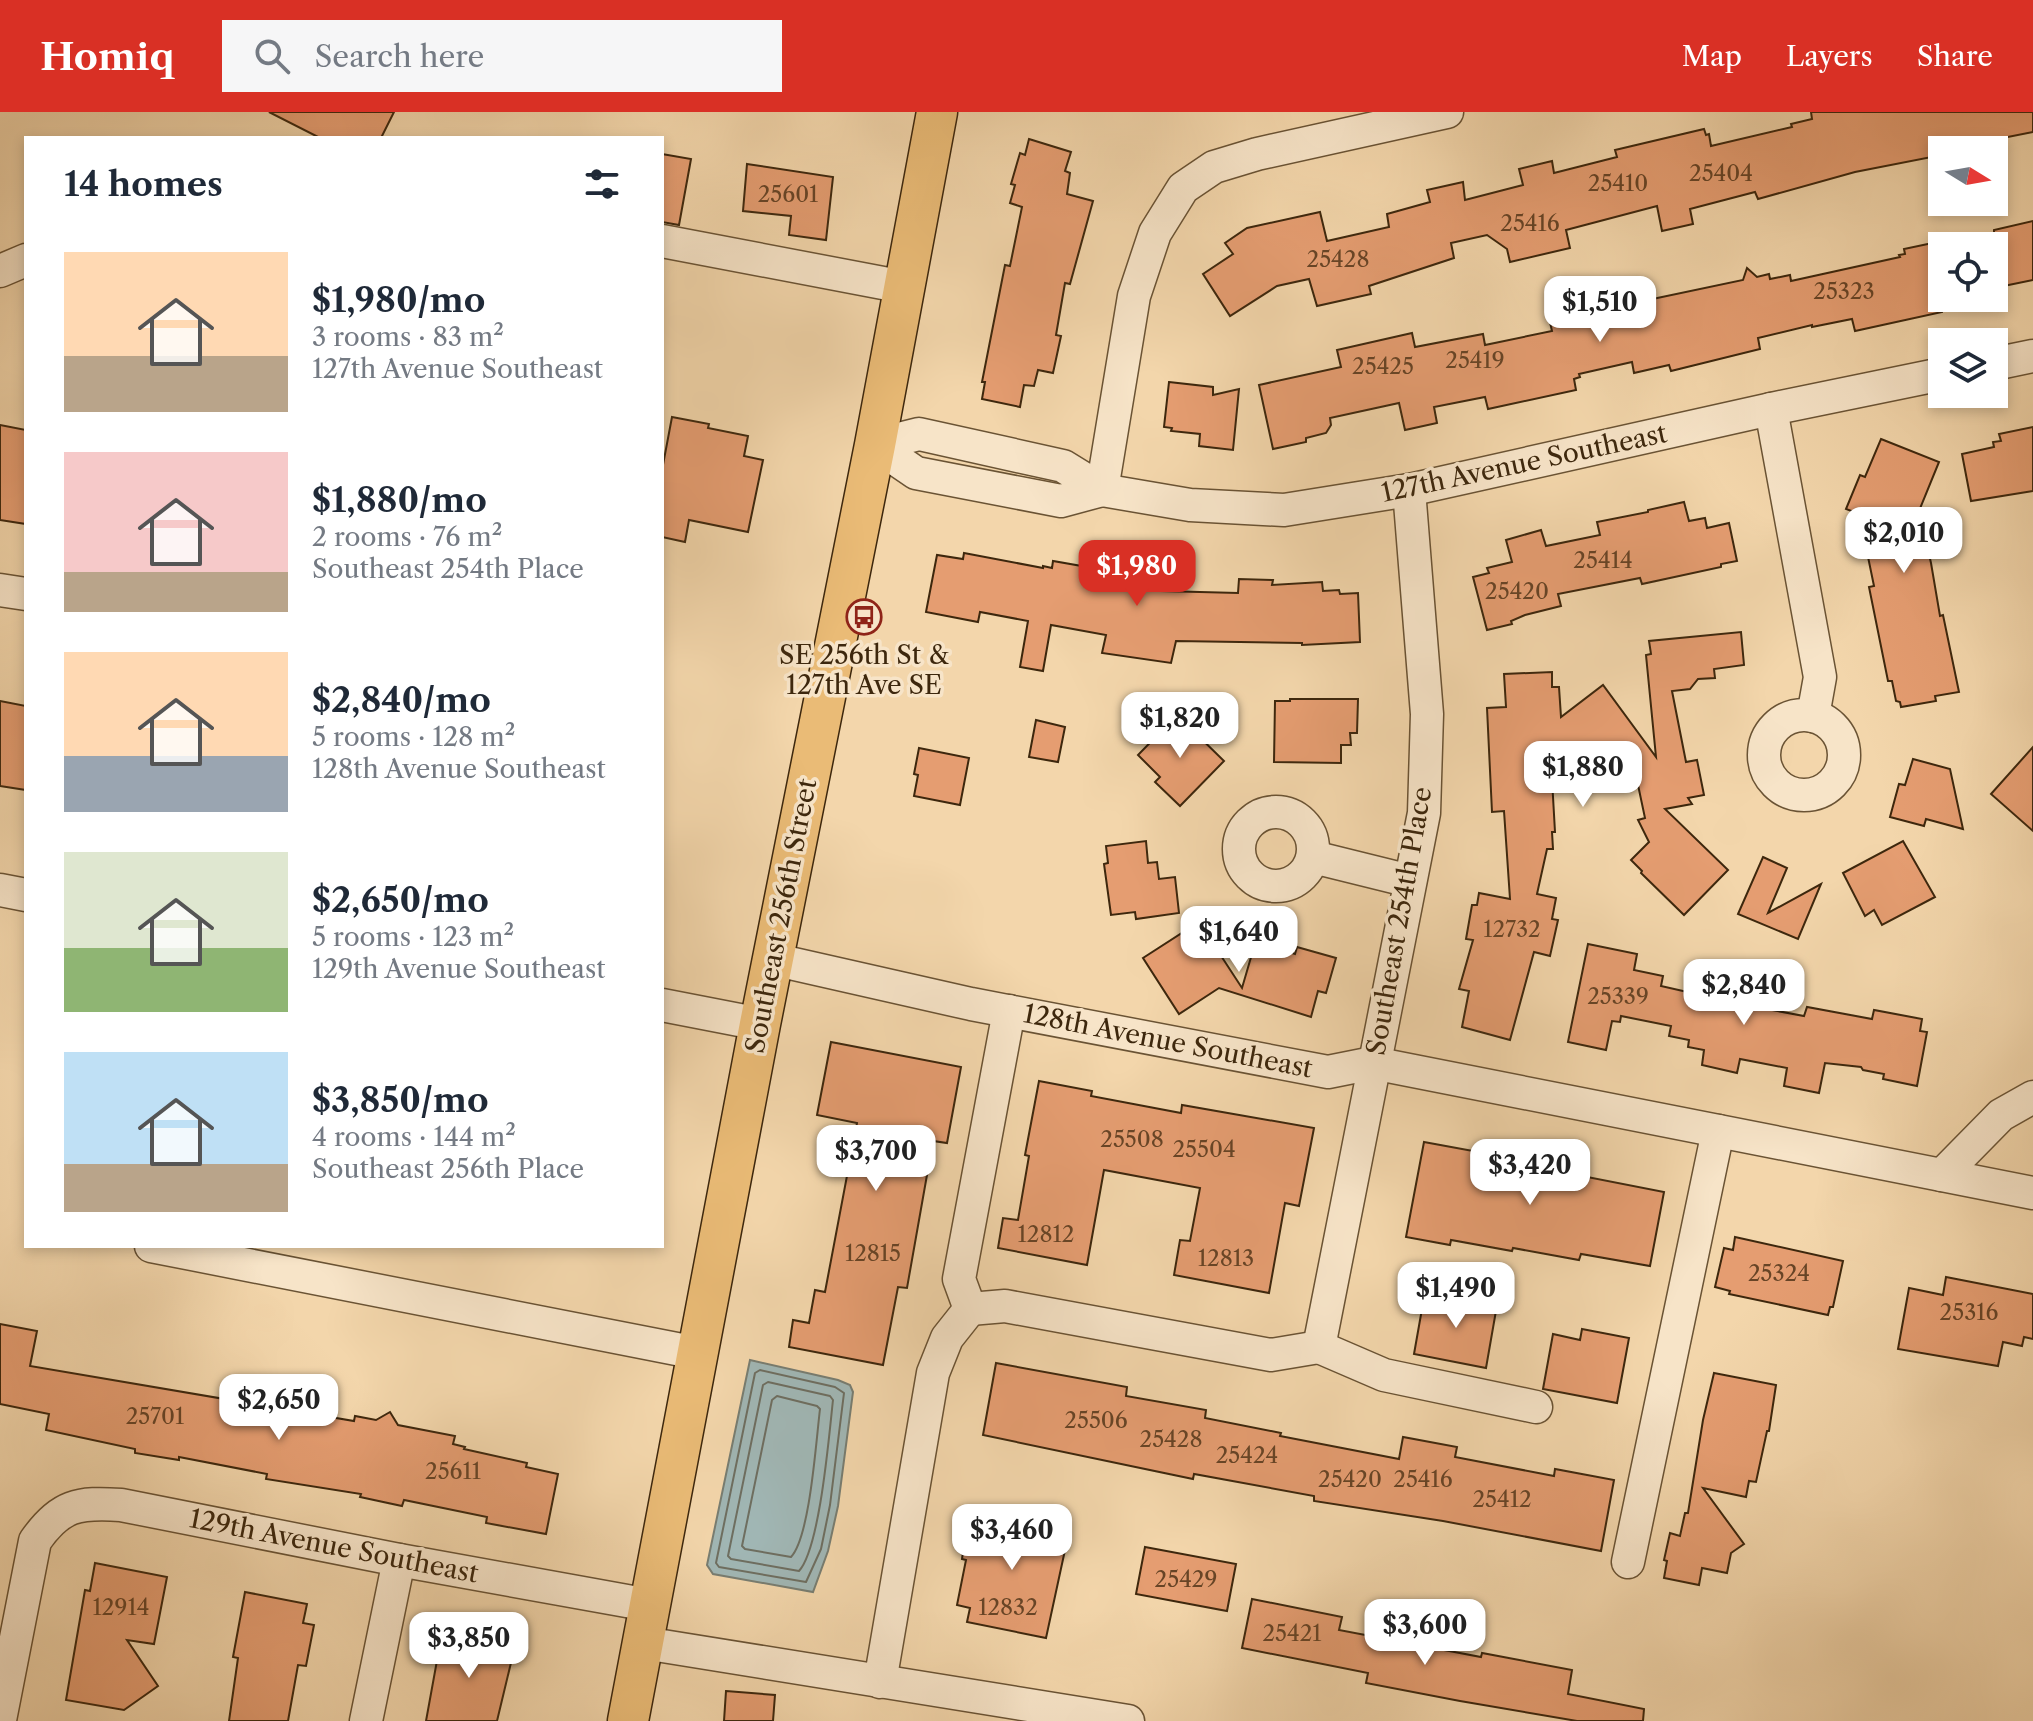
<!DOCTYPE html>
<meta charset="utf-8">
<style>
:root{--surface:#fff;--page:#f6f6f7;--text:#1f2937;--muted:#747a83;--accent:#d93025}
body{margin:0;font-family:"Libre Caslon Text",serif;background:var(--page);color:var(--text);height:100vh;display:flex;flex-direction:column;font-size:30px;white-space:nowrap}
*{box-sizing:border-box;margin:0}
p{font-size:26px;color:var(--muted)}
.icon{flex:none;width:44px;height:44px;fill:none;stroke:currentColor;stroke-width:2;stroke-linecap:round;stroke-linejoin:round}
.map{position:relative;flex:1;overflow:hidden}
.details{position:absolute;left:24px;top:24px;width:640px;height:1112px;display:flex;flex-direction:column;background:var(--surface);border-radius:0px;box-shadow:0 4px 12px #0003}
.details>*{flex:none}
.needle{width:52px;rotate:101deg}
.tools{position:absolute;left:1928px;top:24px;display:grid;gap:16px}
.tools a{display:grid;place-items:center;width:80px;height:80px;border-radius:0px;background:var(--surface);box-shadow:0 4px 12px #0003;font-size:40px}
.price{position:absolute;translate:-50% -68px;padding:0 18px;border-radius:16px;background:#fff;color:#222;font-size:26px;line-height:52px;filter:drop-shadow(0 2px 4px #0008)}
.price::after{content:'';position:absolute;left:50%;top:48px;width:24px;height:18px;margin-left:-12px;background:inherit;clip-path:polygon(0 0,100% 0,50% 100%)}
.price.active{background:var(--accent);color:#fff}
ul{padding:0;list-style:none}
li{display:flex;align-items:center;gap:24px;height:200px;padding:0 40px}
li span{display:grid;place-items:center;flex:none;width:224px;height:160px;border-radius:0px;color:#555}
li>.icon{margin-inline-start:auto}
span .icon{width:96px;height:96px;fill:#fffc;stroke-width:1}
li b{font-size:34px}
h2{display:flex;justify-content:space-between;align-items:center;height:96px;padding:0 40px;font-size:34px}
header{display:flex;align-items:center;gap:48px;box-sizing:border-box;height:112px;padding:0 40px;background:var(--accent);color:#fff}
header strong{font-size:38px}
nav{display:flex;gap:44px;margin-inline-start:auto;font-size:28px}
.search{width:560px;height:72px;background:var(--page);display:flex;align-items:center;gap:20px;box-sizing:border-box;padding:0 28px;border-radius:0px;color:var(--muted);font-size:30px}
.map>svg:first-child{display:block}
</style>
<header>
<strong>Homiq</strong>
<div class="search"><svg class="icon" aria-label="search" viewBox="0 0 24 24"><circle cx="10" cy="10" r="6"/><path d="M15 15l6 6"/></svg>Search here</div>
<nav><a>Map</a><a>Layers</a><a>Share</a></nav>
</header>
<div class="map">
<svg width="2033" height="1609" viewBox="0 0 2033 1609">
<rect width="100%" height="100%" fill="#f3d6ab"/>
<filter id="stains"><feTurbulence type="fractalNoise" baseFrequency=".0025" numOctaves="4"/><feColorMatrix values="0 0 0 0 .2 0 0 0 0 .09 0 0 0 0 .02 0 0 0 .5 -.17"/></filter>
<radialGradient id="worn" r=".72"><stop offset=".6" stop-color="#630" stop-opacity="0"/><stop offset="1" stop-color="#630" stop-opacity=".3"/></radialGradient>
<!-- water -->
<path fill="#a0b6b4" stroke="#787d71" stroke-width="2" d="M750,1248L838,1268L850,1273L853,1280L838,1394L828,1439L813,1480L713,1462L707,1453Z"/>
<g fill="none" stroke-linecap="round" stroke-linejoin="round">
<!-- shore -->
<g stroke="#6e6e60" stroke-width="2">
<path d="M760,1258L835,1275L844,1281L830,1393L821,1437L806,1470L719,1455L716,1451L755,1261Z"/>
<path d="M768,1270L830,1284L833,1288C829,1323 820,1436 799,1459L731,1447L728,1444L763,1273Z"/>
<path d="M777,1284L817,1294L820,1297C816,1329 810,1425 791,1445L745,1437L742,1434L772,1288Z"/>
</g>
</g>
<!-- building -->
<g fill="#e59d71" stroke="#3d270d" stroke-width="2">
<path d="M269,0H394L381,26H320Z"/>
<path d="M1811,0H2033V20L1942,38V43L1855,60L1758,87L1755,80L1690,97L1693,112L1662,119L1657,94L1566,118L1570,136L1510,150L1507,137L1487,123L1451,131L1454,146L1369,174L1371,182L1317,194L1309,167L1277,174L1230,204L1203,162L1233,142L1225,131L1247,116L1320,100L1327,129L1389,115L1387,102L1430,90L1427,78L1463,70L1465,88L1523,73L1519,57L1552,49L1554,61L1617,45L1615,38L1704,17L1706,23L1709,22L1711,34L1792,15L1791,12L1812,7Z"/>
<path d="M1029,27L1071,40L1065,59L1070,61L1067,82L1093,89L1070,172L1065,171L1056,223L1061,224L1053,261L1038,258L1034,274L1024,273L1020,295L982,287L985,270H982L1005,153L1010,154L1022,95L1010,91L1015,73L1011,72L1020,41L1025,43Z"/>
<path d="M662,42L691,47L679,113L662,110Z"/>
<path d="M747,52L833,65L826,128L789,123L791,104L743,99Z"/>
<path d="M2033,109V168L1994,176V118Z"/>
<path d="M1942,129V200L1855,219L1852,207L1812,215V213L1758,226L1760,237L1671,259L1669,253L1634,261L1632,250L1579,262L1580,265L1574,267L1576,278L1488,297L1485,285L1434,295L1437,311L1405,318L1399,291L1330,306L1331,313L1326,321L1306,326V330L1273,337L1259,273L1341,255L1337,238L1412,221L1415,235L1483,222L1485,233L1552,219L1549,206L1585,197L1586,201L1743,168L1747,156L1757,165L1769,162L1770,167L1790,163L1791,169L1900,145L1899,143L1905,142L1904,137Z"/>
<path d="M1169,270L1213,275V283L1239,277L1233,338L1199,334L1200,322L1171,319L1172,316L1164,315Z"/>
<path d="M672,305L709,312L708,316L748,324L744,344L763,348L748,420L689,408L685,430L662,425V358Z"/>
<path d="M0,313L26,318V412L0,408Z"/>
<path d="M2033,315V379L1971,389L1962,342L1994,335L1993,330L2001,329L1999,322Z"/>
<path d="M1881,327L1939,350L1919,399L1931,451L1940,504L1943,503L1959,580L1935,584L1936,589L1901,595L1900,590L1896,589L1892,569H1888L1869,475L1874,474L1867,440L1872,434L1862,403L1846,397L1860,363L1865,365Z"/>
<path d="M1684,390L1689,409L1705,406L1707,416L1729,411L1737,449L1721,452V455L1642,472L1640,466L1558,482L1561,494L1525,503L1511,509L1512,512L1487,518L1473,465L1489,461L1487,456L1512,450L1506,428L1541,418L1546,434L1600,423L1597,410L1648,400V398Z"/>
<path d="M964,441L1043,456V454L1052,456L1053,449L1093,456L1164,471L1162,479L1238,481L1239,467L1273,468L1272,473L1322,470L1323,479L1339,478L1340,482L1358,481L1360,530L1302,533V531L1176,529L1171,551L1102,541L1106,523L1051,513L1043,559L1020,555L1028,509L980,500L978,510L926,500L937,443L963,447Z"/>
<path d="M1741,520L1744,553L1714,557L1715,566L1698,567L1690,577L1672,579L1686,650L1697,648L1704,683L1688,686L1692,692L1665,697L1728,758L1684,803L1641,761L1642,759L1631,748L1649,730L1638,708L1645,706L1634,654L1552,667L1555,720H1552L1553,737H1547L1537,782L1556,786L1552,807L1558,808L1550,844L1534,840L1510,928L1462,915L1469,879L1459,877L1473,828L1466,827L1472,793H1477L1479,781L1510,787L1504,699L1492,700L1487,596L1506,595L1504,562L1552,560V575H1559L1561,605L1603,573L1656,645L1646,543L1651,542L1649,529Z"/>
<path d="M1290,587H1358L1357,621H1350L1351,633H1341V651L1274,650L1275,589H1290Z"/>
<path d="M0,589L26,594V678L0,674Z"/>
<path d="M1177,603L1224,649L1180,694L1155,670L1160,665L1138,643Z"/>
<path d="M1036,608L1065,615L1058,650L1029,645Z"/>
<path d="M2033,635V719L1991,682Z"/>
<path d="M919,636L969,646L960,693L914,684L918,663L914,662Z"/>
<path d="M1913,647L1950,657L1963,717L1926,707L1924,714L1890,705L1899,672L1905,673Z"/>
<path d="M1146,729L1148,751L1157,750L1159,767L1175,765L1179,801L1136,807L1135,800L1111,803L1104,752L1108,751L1106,734Z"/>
<path d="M1903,729L1935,785L1882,813L1874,798L1865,804L1843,761Z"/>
<path d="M1763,745L1787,756L1768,801L1821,772L1798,827L1738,802Z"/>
<path d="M1199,810L1242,876L1254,835L1285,844L1286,839L1295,842L1297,835L1336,846L1326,881L1318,879L1311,905L1219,876L1179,902L1143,846Z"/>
<path d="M1588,832L1637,842L1634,858L1663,864L1661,874L1740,892L1804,904L1807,895L1872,907L1874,898L1922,907L1920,919L1927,920L1917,974L1883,967L1884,962L1863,958L1861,955L1825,951L1819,981L1784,974L1787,956L1740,947L1737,961L1702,953L1704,938L1688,935L1689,928L1669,924L1671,914L1621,904L1620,910L1612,909L1606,938L1568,930Z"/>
<path d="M831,930L961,955L947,1031L933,1029L907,1176L898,1175L883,1253L789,1235L793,1208L809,1211L815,1178L825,1180L857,1011L817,1003Z"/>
<path d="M1039,969L1092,979L1091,984L1181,1001L1182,993L1314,1016L1299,1094L1285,1091L1269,1181L1174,1163L1180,1128L1190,1129L1200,1076L1104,1058L1087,1153L998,1136L1003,1106L1018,1108L1029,1044L1025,1043Z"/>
<path d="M1424,1030L1554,1054V1051L1583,1056L1582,1064L1664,1080L1650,1154L1581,1142L1579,1148L1513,1136L1512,1139L1451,1128L1450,1133L1406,1125Z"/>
<path d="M1735,1125L1843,1149L1833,1195H1830L1828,1203L1729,1182L1730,1179L1715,1175L1724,1136L1733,1138Z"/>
<path d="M1946,1165L2033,1182V1227L2024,1225L2022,1234L2003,1230L1998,1254L1898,1237L1909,1176L1943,1183Z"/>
<path d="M1425,1180L1497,1193L1486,1256L1414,1242Z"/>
<path d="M0,1212L37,1219L30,1254L354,1309L355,1304L376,1308L390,1300L398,1313L455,1324L453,1332L465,1335L464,1337L527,1351L526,1355L558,1362L546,1422L486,1411L487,1405L404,1388L402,1394L360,1385L361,1382L266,1367L267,1362L179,1345V1348L135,1341V1337L46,1318L49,1302L0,1292Z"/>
<path d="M1582,1217L1629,1226L1617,1291L1543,1277L1553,1222L1580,1228Z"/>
<path d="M996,1251L1127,1275L1126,1284L1206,1298L1205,1306L1281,1321L1280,1324L1399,1347L1403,1325L1457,1335L1455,1345L1554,1364L1555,1357L1614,1368L1601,1439L1443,1409L1314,1389V1384L1194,1362L1193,1367L983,1323Z"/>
<path d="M1714,1261L1776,1273L1769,1319H1767L1756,1370L1749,1369L1746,1385L1703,1376L1744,1432L1731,1441L1727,1461L1702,1456L1699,1473L1664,1466L1667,1449L1664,1448L1670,1421L1680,1424L1685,1401H1688L1703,1308Z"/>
<path d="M982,1394L1060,1408L1054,1436L1065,1438L1046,1526L967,1510L970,1496L957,1493L966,1448L962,1447L966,1419L977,1422Z"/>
<path d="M1145,1435L1236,1452L1227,1499L1136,1482Z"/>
<path d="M95,1451L167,1465L154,1532L127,1528L158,1574L124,1598L66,1588L85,1478L90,1479Z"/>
<path d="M245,1480L307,1492L303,1511L314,1513L306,1554L298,1553L288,1609H229L238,1546L233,1545Z"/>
<path d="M1252,1487L1342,1505L1339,1518L1481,1545L1482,1541L1572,1558L1568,1582L1644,1597L1643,1609H1577L1460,1589L1366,1571L1368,1561L1242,1536Z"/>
<path d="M442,1521L515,1534L497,1609H426Z"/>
<path d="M726,1579L775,1583L773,1609H724Z"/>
</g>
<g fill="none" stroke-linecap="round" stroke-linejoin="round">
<defs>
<g id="minor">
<path d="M662,129L904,175"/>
<path d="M0,159L26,148"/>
<path d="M1994,252L2033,244"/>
<path d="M1771,297L1820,565L1813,604"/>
<path d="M875,333L919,322L1063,354L1102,378L1190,393L1284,398L1409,378L1771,297L1942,262"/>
<path d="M875,333L916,361L1061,389L1102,378"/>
<path d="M1102,378L1134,184L1155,121L1183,76L1214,55L1257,42L1447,0"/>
<path d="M0,478L26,482"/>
<circle cx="1804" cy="643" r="40"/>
<circle cx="1276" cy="737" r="37"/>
<path d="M1313,745L1410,769"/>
<path d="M0,778L26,783"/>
<path d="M772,847L971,892L1328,960L1373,951L2033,1081"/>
<path d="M662,893L760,912"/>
<path d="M1942,1063L2001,1003L2033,985"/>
<path d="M151,1134L697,1241"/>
<path d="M970,1197L1005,1194L1271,1243L1319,1235"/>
<path d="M1319,1235L1424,701L1427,602L1409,378"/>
<path d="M1319,1235L1384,1263L1536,1295"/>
<path d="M1628,1450L1718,1019"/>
<path d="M644,1531L1128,1609"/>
<path d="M880,1570L933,1261L947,1226L970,1197L959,1167L1009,899"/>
<path d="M0,1608L35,1429C60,1393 78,1390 121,1393L399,1448L649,1493"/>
<path d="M366,1609L399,1448"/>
</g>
<path id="major" d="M628,1609L760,912L875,333L937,0"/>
</defs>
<!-- minor casing -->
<use href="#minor" stroke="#6a5334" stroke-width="35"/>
<!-- major casing -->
<use href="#major" stroke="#3d270d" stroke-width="43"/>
<!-- minor -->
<use href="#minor" stroke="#f7e4c8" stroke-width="32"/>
<!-- major -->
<use href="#major" stroke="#eabb76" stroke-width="40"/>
</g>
<!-- icons -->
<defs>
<symbol id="bus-ring" viewBox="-11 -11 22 22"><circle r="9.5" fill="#f7e4c8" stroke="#8f2418" stroke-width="1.5"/><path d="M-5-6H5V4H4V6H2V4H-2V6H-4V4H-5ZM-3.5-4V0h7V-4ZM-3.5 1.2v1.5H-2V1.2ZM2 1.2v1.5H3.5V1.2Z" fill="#8f2418"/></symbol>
</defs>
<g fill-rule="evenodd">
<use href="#bus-ring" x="844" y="485" width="40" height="40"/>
</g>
<g text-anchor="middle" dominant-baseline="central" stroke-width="7" stroke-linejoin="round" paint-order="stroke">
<!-- number labels -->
<g font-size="22" fill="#674426">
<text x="1721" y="61">25404</text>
<text x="1618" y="71">25410</text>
<text x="788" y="82">25601</text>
<text x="1530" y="111">25416</text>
<text x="1338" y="147">25428</text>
<text x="1844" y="179">25323</text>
<text x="1475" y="248">25419</text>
<text x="1383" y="254">25425</text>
<text x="1603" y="448">25414</text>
<text x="1517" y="479">25420</text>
<text x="1512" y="817">12732</text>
<text x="1618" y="884">25339</text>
<text x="1132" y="1027">25508</text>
<text x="1204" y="1037">25504</text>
<text x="1046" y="1122">12812</text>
<text x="873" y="1141">12815</text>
<text x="1226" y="1146">12813</text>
<text x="1779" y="1161">25324</text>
<text x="1969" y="1200">25316</text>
<text x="155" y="1304">25701</text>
<text x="1096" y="1308">25506</text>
<text x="1171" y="1327">25428</text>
<text x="1247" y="1343">25424</text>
<text x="453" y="1359">25611</text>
<text x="1350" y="1367">25420</text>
<text x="1423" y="1367">25416</text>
<text x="1502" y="1387">25412</text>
<text x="1186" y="1467">25429</text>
<text x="121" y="1495">12914</text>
<text x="1008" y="1495">12832</text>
<text x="1292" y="1521">25421</text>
</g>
<!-- street labels -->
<g font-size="26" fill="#3d270d" stroke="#f7e4c8">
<text transform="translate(1524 351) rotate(-12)">127th Avenue Southeast</text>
<text transform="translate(781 804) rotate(-79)">Southeast 256th Street</text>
<text transform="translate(1399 809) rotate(-80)">Southeast 254th Place</text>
<text transform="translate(1168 929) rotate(11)">128th Avenue Southeast</text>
<text transform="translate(334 1434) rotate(11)">129th Avenue Southeast</text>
</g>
<!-- poi labels -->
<g font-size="26" fill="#3d270d" stroke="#f7e4c8">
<text x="864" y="543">SE 256th St &amp;<tspan x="864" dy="30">127th Ave SE</tspan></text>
</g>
</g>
<rect width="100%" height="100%" filter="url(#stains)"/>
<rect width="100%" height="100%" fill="url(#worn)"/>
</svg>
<div class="tools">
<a><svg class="needle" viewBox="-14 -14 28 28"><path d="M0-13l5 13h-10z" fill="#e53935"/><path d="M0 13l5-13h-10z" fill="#747a83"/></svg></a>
<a><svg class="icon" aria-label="locate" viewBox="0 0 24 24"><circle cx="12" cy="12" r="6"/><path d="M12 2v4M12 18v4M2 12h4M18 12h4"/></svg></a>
<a><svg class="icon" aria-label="layers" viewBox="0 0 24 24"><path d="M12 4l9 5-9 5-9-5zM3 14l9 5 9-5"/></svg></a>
</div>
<b class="price" style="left:1600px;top:232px">$1,510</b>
<b class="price" style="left:1904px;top:463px">$2,010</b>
<b class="price active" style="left:1137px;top:496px">$1,980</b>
<b class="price" style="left:1180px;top:648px">$1,820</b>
<b class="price" style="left:1583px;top:697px">$1,880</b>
<b class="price" style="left:1239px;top:862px">$1,640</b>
<b class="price" style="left:1744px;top:915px">$2,840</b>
<b class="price" style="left:876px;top:1081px">$3,700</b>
<b class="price" style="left:1530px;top:1095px">$3,420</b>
<b class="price" style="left:1456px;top:1218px">$1,490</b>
<b class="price" style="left:279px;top:1330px">$2,650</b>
<b class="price" style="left:1012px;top:1460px">$3,460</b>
<b class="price" style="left:1425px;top:1555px">$3,600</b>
<b class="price" style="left:469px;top:1568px">$3,850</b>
<section class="details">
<h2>14 homes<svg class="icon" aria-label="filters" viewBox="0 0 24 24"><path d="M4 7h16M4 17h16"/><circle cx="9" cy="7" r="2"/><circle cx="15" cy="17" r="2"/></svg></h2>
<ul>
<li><span style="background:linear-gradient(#ffd9b3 65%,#b9a48a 0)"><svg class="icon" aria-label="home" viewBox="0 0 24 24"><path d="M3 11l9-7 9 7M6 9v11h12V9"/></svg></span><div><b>$1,980/mo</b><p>3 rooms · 83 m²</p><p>127th Avenue Southeast</p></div></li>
<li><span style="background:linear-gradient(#f6c9c9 75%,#b9a48a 0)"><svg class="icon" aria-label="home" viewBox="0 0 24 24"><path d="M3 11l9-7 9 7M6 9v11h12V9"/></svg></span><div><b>$1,880/mo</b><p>2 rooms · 76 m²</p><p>Southeast 254th Place</p></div></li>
<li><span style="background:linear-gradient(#ffd9b3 65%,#9aa5b1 0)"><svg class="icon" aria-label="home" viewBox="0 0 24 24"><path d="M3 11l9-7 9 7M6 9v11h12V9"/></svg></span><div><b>$2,840/mo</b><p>5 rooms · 128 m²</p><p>128th Avenue Southeast</p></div></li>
<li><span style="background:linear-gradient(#dfe7d0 60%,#8fb573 0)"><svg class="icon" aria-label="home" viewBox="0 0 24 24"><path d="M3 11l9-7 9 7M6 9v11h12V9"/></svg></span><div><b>$2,650/mo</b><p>5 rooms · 123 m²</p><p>129th Avenue Southeast</p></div></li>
<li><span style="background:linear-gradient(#bfe0f5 70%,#b9a48a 0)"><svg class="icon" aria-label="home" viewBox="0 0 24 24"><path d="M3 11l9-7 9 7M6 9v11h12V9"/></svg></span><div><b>$3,850/mo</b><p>4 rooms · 144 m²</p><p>Southeast 256th Place</p></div></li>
</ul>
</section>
</div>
